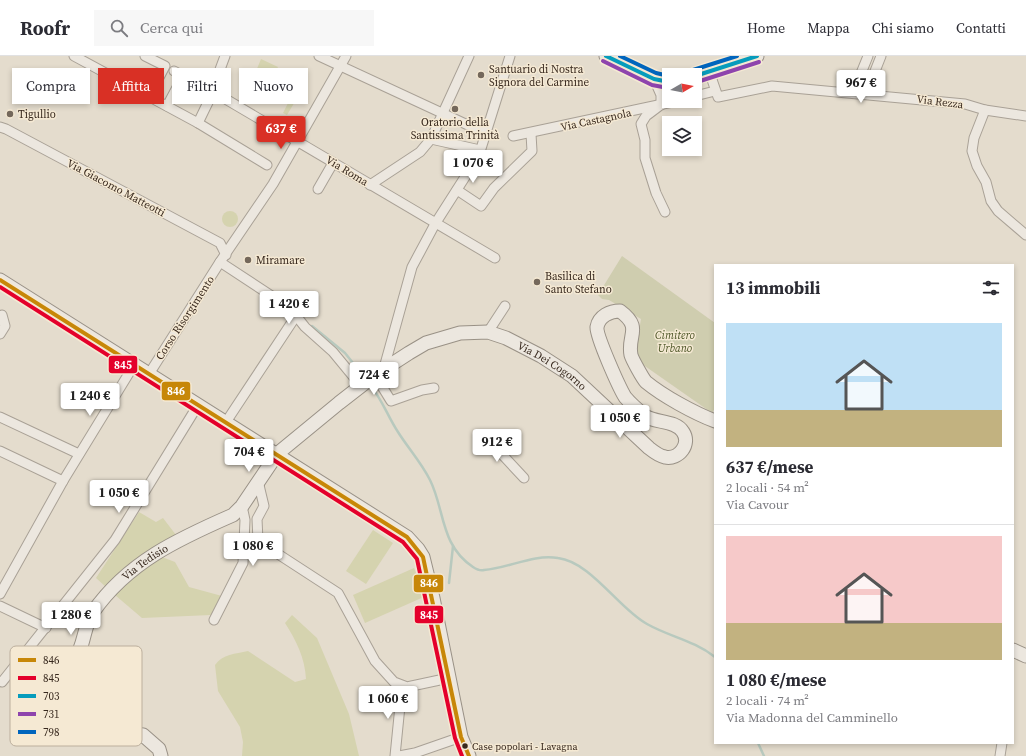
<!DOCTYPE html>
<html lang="it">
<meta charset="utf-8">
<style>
:root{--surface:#fff;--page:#f7f7f7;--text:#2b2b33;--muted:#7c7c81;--line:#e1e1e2;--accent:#d93025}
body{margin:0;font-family:"Source Serif 4",serif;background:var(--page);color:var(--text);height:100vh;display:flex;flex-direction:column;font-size:15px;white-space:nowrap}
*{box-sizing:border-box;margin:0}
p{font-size:13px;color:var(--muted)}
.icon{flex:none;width:22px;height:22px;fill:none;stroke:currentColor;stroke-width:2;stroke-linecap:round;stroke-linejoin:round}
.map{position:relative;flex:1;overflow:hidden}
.details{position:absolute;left:714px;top:208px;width:300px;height:480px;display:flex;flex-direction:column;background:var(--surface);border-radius:0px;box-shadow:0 2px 6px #0003}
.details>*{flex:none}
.guide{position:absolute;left:12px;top:12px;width:380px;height:36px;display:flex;gap:8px}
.needle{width:26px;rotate:81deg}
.buttons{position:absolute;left:662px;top:12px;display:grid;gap:8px}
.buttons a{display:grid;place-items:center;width:40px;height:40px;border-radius:0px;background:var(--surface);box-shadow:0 2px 6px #0003;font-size:20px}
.price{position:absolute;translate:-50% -34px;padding:0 9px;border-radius:4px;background:#fff;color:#222;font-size:13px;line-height:26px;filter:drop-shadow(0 1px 2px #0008)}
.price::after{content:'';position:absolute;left:50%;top:24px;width:12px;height:9px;margin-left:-6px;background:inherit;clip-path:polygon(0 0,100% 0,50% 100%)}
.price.on{background:var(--accent);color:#fff}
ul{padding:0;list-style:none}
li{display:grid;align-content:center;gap:8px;height:212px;padding:0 12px}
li+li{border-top:1px solid var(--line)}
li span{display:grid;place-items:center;height:124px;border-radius:0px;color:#555}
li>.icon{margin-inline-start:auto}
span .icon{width:72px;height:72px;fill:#fffc;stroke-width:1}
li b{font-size:17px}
h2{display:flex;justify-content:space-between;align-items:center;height:48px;padding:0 12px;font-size:17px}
.chip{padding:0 14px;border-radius:0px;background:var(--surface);box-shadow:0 2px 6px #0003;font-size:14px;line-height:36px}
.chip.on{background:var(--accent);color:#fff}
header{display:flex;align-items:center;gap:24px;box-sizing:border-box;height:56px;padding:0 20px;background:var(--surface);border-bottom:1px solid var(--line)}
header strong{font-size:19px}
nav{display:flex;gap:22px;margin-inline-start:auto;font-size:14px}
.search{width:280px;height:36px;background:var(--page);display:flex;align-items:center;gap:10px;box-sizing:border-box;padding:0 14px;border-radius:0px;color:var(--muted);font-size:15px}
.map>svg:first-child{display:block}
</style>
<header>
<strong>Roofr</strong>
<div class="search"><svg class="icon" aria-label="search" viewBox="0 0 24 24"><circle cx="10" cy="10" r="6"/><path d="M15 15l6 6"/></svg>Cerca qui</div>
<nav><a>Home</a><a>Mappa</a><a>Chi siamo</a><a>Contatti</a></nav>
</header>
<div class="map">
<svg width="1026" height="700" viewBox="0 0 1026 700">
<rect width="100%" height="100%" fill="#e4dccd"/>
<!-- green -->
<g fill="#d5d3af">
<path d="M261,3L278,11L272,23L285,29L282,36L296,44L287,59L283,57L288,47L273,39L270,43L249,32Z"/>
<circle cx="230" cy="163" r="8"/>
<path d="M139,456L156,466L163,462L176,479L131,507L106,531L96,522Z"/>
<path d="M373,474L393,487L366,528L346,515Z"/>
<path d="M162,501L175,506L189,531L222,540L211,559L142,562L115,539L145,511Z"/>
<path d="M414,512L426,540L365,567L353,539Z"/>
<path d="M292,559L317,582L349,658L359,700H242L243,686L240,671L218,635L215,609C223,598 235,598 248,595L295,626L306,623C305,602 296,584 285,567Z"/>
</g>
<!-- cemetery -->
<path fill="#cfcdaf" d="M622,200L715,267V352L712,357L642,308L636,293L641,263L609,244L602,243L598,239Z"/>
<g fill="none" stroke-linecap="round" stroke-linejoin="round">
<!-- stream -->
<g stroke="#b8c9be" stroke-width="2.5">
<path d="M312,270L345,297L365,322"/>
<path d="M370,329C382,343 388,361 398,376C408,392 421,406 430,424C445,454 440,489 473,511C476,513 481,515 484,514C510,512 532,498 558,502C591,506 619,553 647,568C670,581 693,584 715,601"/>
<path d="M449,527L453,490"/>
<path d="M758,687L764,700"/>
</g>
<defs>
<g id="street">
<path d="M74,0L198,67L267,109"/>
<path d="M145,0L165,10L149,41"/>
<path d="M319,0L485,77"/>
<path d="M174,15L212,35L495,202"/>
<path d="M709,15L718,41L772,30L965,48L985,54L1026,60"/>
<path d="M654,23L661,39V49"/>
<path d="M212,35L225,0"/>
<path d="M853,37L868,0"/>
<path d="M866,38L881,0"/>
<path d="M695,40L715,35"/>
<path d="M167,50L183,20"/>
<path d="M658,51L646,60L641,68L645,84V102L656,137L665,156"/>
<path d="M985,54L974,82L972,95L977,110L986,126L991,145L998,155L1026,179"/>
<path d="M198,67L213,36"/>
<path d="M0,71L6,73L220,187L226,199"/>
<path d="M513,80L677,45"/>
<path d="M431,83L480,94"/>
<path d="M370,129L420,96L431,83L469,0"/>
<path d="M318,133L333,107"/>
<path d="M457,134L481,150L494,132L532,95L531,78"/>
<path d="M220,206L290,252L305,271L333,296L361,330"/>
<path d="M488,276L505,250"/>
<path d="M0,278L5,270L2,259"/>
<path d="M384,312L412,211L435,168L479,99L510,0"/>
<path d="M149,318L220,206L273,128L346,0"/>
<path d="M375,319L391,345L422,334L434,332"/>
<path d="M0,361L79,398"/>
<path d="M226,366L296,260"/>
<path d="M484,379L524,422"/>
<path d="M0,395L63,425"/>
<path d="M258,425L264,450L257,463L258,485L338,537L375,605L394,626L407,631L449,622"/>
<path d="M0,538L63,425L134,309"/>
<path d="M0,550L46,572"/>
<path d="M214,564L243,507L245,464L242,450"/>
<path d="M2,626L115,484L198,349"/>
<path d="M395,700L402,630"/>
<path d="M399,700L415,697L461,681"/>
<path d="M1000,700L1002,687"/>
</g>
<g id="secondary">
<path d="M606,0L654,23L669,26"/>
<path d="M695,20L757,0"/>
<path d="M0,224L407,481L418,493L423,501L433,542L461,681L469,700"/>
<path d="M1013,594L1026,600"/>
<path id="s1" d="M161,700L159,693L143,679L105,674L54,662L46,659C35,639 63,619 74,604C85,590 83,571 93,556C128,506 178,483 233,459L242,450L277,398L339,347L375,319L409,297L426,287L460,277L488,276L506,282L541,300L572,320L649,392C654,396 659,400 665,401C679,404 691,388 683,376C676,364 655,367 645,360C639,355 630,347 625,341C619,331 596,280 597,271C599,260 610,255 620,255C643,272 627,279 631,299C632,303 643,323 646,326C663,340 694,357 715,365"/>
</g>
</defs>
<!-- street casing -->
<use href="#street" stroke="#a9a196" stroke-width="11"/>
<!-- secondary casing -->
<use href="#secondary" stroke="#999186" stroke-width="15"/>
<!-- street -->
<use href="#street" stroke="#ece7df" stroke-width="9"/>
<!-- secondary -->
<use href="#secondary" stroke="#ece7df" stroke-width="13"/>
<defs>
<path id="bus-1" d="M0,224L407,481L423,501L461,681L469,700"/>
<path id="bus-2" d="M0,231L403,486L417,503L455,682L462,700"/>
<g id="bus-3">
<path d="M606,0L654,23L669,26"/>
<path d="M695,20L757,0"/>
</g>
<g id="bus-4">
<path d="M603,5L652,29L668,32"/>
<path d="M697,26L759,6"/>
</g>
<g id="bus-5">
<path d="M620,0L656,17L669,20"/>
<path d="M693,14L737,0"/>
</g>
</defs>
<!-- bus-1 casing -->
<use href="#bus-1" stroke="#f5e9d3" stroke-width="7"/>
<!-- bus-2 casing -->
<use href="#bus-2" stroke="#f5e9d3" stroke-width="7"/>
<!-- bus-3 casing -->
<use href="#bus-3" stroke="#f5e9d3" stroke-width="7"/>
<!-- bus-4 casing -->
<use href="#bus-4" stroke="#f5e9d3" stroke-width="7"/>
<!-- bus-5 casing -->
<use href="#bus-5" stroke="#f5e9d3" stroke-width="7"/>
<!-- bus-1 -->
<use href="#bus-1" stroke="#c78708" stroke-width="4"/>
<!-- bus-2 -->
<use href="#bus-2" stroke="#e4002b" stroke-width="4"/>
<!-- bus-3 -->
<use href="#bus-3" stroke="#069cbc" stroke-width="4"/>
<!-- bus-4 -->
<use href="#bus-4" stroke="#8e44ad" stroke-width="4"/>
<!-- bus-5 -->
<use href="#bus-5" stroke="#0065bd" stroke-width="4"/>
</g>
<!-- markers -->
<g fill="#74685b" stroke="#f5e9d3" stroke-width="1.5">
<circle cx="481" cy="19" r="4"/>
<circle cx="455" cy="53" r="4"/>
<circle cx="10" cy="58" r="4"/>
<circle cx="248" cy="204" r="4"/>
<circle cx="537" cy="226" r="4"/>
</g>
<circle fill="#38291e" stroke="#f5e9d3" stroke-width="1.5" cx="465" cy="690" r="3.5"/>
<g text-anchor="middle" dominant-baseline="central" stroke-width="3" stroke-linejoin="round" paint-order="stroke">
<!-- bus labels -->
<g font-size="10" fill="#38291e" stroke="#f5e9d3" text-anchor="start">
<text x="472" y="690">Case popolari - Lavagna</text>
</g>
<!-- poi labels -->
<g font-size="11" fill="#38291e" stroke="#f5e9d3" text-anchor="start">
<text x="489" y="13">Santuario di Nostra<tspan x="489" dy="13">Signora del Carmine</tspan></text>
<text x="18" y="58">Tigullio</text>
<text x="455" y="66" text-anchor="middle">Oratorio della<tspan x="455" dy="13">Santissima Trinità</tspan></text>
<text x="256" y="204">Miramare</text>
<text x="545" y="220">Basilica di<tspan x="545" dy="13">Santo Stefano</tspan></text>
</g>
<!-- street labels -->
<g font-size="11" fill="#38291e" stroke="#f5e9d3">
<text transform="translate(940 46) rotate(7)">Via Rezza</text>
<text transform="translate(596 64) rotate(-12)">Via Castagnola</text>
<text transform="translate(347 115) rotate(31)">Via Roma</text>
<text transform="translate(116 132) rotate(28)">Via Giacomo Matteotti</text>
<text transform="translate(185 262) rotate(-57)">Corso Risorgimento</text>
<text stroke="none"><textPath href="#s1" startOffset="816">Via Dei Cogorno</textPath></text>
<text stroke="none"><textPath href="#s1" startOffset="318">Via Tedisio</textPath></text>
</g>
<!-- park labels -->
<g font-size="11" font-style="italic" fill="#4b5425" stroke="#f5e9d3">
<text x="675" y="279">Cimitero<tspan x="675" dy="13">Urbano</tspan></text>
</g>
</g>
<!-- legend -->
<rect x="10" y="590" width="132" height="100" rx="6" fill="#f5e9d3" stroke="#bcaf9d" stroke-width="1"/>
<rect x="18" y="602" width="18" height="4" fill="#c78708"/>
<rect x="18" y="620" width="18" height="4" fill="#e4002b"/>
<rect x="18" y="638" width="18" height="4" fill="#069cbc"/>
<rect x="18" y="656" width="18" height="4" fill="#8e44ad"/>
<rect x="18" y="674" width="18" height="4" fill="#0065bd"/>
<g font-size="11" fill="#38291e">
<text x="43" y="608">846</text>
<text x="43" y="626">845</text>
<text x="43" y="644">703</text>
<text x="43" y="662">731</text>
<text x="43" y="680">798</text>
</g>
<g stroke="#f5e9d3" stroke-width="1.5">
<rect x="108" y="299" width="30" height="19" rx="4" fill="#e4002b"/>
<rect x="161" y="325" width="30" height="20" rx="4" fill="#c78708"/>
<rect x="413" y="518" width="31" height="19" rx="4" fill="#c78708"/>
<rect x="414" y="549" width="30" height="19" rx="4" fill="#e4002b"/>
</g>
<g font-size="11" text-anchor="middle" font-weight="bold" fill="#fff">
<text x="123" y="313">845</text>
<text x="176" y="339">846</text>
<text x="429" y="531">846</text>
<text x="429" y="563">845</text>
</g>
</svg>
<div class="buttons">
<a><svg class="needle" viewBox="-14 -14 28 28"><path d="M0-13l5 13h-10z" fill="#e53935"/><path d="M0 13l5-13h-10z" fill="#7c7c81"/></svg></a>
<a><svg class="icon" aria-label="layers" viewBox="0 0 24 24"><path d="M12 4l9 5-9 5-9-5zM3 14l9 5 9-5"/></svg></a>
</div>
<b class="price" style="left:861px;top:48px">967 €</b>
<b class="price on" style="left:281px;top:94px">637 €</b>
<b class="price" style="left:473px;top:128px">1 070 €</b>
<b class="price" style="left:289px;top:269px">1 420 €</b>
<b class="price" style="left:374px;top:340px">724 €</b>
<b class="price" style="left:90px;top:361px">1 240 €</b>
<b class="price" style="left:620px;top:383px">1 050 €</b>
<b class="price" style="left:497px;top:407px">912 €</b>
<b class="price" style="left:249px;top:417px">704 €</b>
<b class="price" style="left:119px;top:458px">1 050 €</b>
<b class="price" style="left:253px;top:511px">1 080 €</b>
<b class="price" style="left:71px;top:580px">1 280 €</b>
<b class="price" style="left:388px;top:664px">1 060 €</b>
<div class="guide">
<a class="chip">Compra</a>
<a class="chip on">Affitta</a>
<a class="chip">Filtri</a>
<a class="chip">Nuovo</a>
</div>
<section class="details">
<h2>13 immobili<svg class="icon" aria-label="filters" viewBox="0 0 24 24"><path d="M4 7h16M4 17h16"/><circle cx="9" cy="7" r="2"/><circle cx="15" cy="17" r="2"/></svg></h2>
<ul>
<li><span style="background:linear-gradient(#bfe0f5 70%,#c2b280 0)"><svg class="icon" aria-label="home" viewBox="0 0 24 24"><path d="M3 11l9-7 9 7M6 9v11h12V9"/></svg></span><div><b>637 €/mese</b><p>2 locali · 54 m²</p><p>Via Cavour</p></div></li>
<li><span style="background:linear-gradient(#f6c9c9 70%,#c2b280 0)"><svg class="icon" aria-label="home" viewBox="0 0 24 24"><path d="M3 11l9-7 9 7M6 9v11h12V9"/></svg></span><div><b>1 080 €/mese</b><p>2 locali · 74 m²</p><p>Via Madonna del Camminello</p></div></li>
</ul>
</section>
</div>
